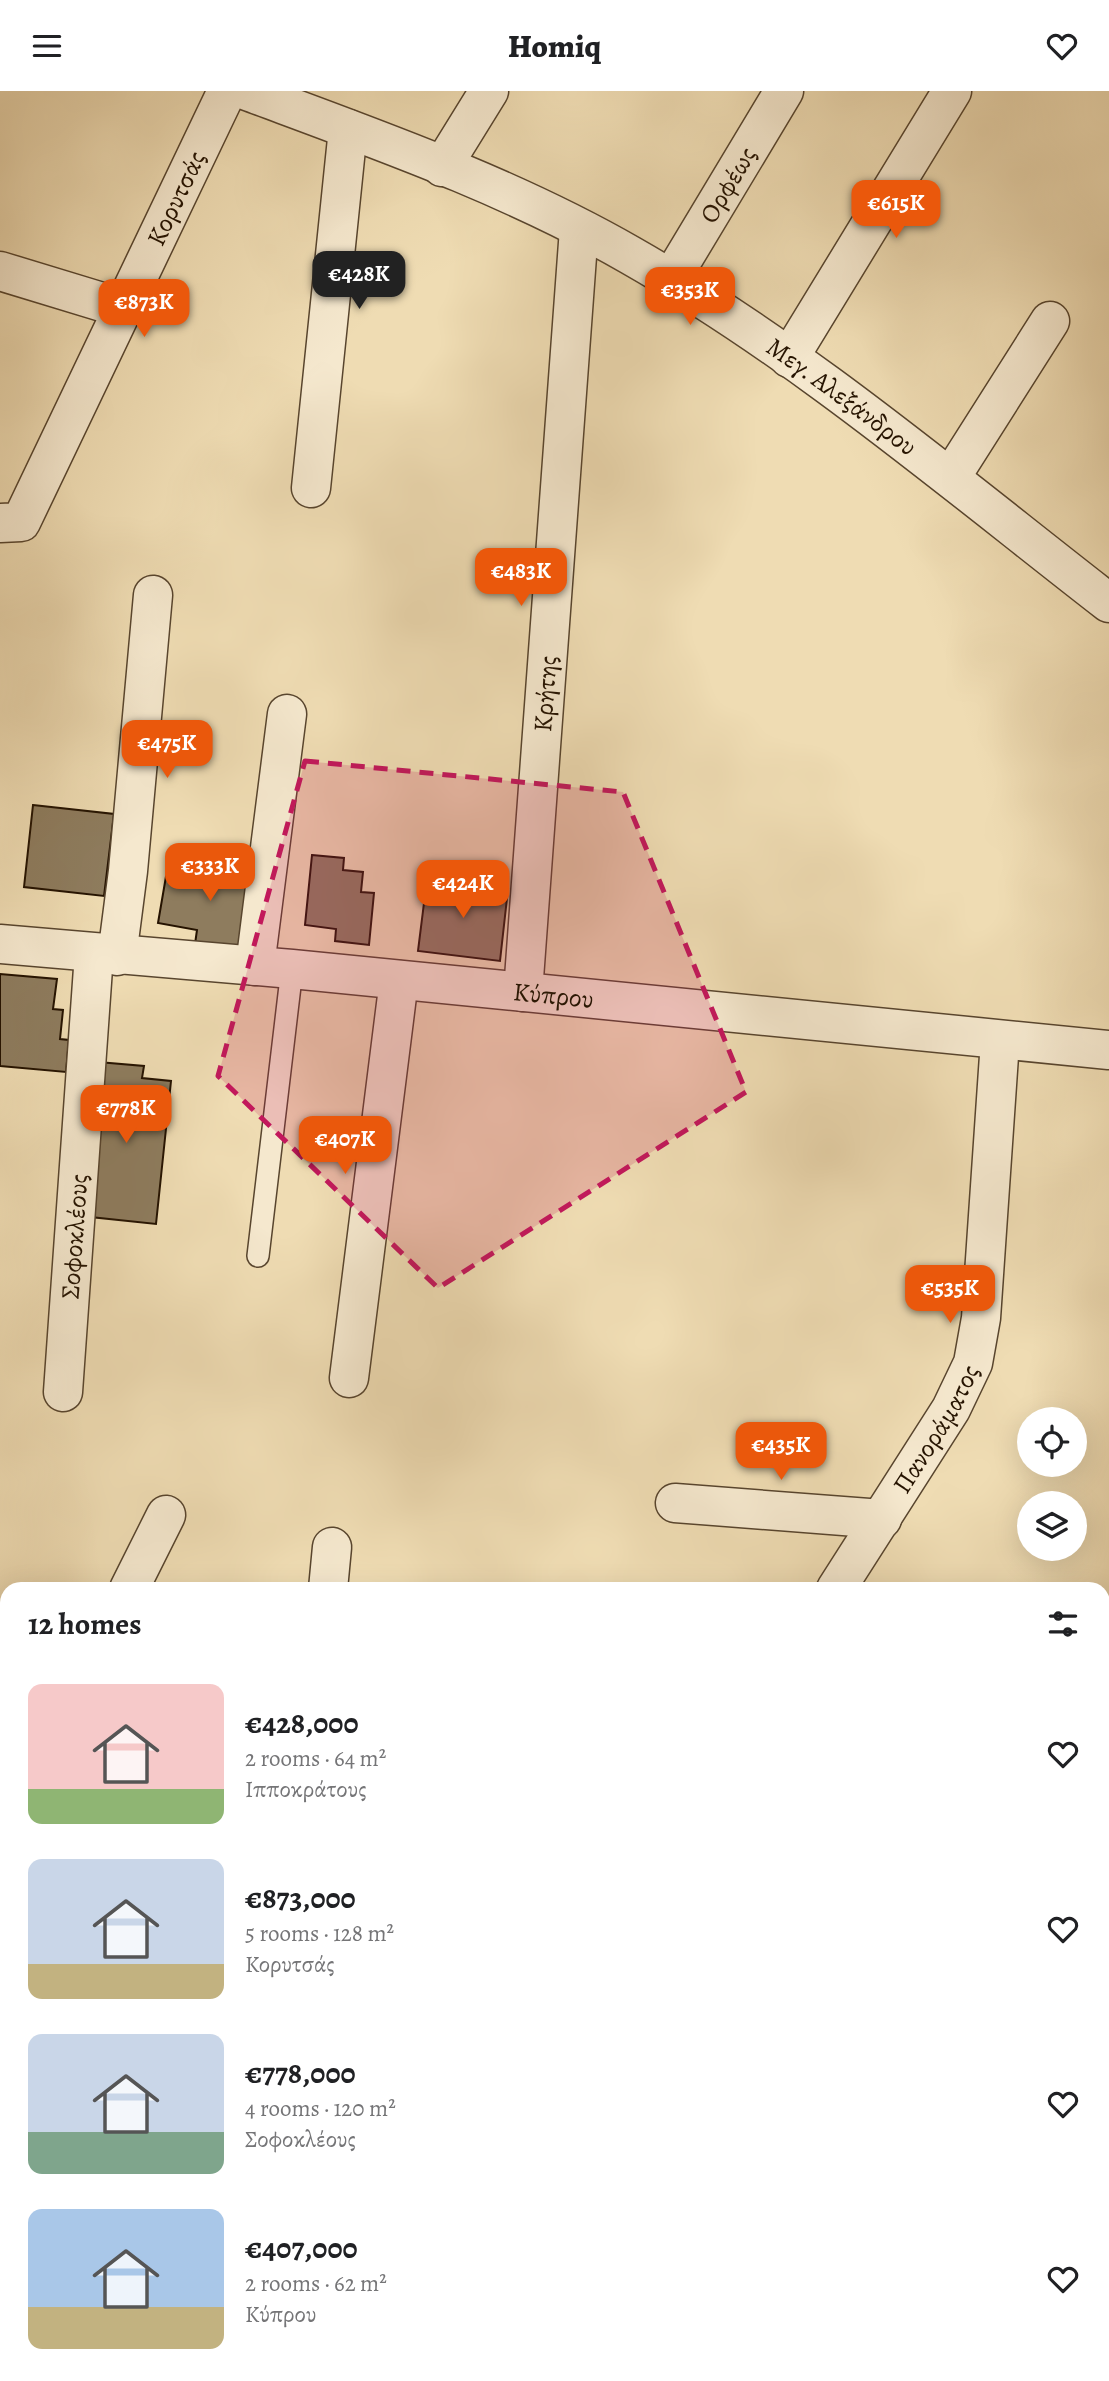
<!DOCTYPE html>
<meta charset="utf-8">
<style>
:root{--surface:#fff;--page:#f6f6f6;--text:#202124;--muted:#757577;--accent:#ea580c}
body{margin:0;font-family:Alegreya,serif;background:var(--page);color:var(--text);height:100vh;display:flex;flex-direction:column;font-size:26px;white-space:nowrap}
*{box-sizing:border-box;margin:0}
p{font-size:23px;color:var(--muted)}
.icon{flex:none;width:38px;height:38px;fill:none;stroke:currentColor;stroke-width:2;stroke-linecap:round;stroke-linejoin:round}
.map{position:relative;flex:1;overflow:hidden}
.sheet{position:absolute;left:0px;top:1491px;width:1110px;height:800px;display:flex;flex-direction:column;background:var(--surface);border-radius:21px 21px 0 0;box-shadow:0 7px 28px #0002}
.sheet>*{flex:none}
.tools{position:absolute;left:1017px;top:1316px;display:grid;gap:14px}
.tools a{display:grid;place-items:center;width:70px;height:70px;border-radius:50%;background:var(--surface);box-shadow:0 7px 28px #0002;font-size:35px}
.price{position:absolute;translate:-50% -60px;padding:0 16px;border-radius:14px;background:var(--accent);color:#fff;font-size:23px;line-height:46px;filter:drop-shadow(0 2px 4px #0008)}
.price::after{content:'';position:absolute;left:50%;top:42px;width:21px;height:16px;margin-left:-10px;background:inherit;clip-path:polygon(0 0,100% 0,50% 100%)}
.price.active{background:#222;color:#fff}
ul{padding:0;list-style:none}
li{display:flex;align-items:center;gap:21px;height:175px;padding:0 28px}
li span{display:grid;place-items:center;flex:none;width:196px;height:140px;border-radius:14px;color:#555}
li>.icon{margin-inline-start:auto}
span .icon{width:84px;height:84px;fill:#fffc;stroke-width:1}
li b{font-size:30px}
h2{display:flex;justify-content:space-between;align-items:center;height:84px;padding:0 28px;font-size:30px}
header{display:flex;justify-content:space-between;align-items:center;height:91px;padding:0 28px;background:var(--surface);font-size:32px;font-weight:800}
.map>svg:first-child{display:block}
</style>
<header><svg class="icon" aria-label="menu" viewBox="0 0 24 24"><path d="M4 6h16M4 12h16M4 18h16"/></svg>Homiq<svg class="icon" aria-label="heart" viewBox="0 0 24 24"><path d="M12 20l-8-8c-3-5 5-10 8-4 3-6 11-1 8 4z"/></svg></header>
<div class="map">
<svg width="1109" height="2290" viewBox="0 0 1109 2290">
<rect width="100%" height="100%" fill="#efdcb3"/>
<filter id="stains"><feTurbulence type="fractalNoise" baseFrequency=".00286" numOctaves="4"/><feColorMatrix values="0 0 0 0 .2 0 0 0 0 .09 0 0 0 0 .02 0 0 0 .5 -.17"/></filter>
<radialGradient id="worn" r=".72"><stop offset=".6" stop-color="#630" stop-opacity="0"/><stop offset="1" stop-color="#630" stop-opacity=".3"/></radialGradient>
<!-- building -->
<g fill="#8e7c5e" stroke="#251301" stroke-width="2">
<path d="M33,714L114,723L104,805L24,796Z"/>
<path d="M312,764L344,767L343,779L363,781L361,801L374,802L369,854L335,850L336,838L305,834Z"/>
<path d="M169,768L258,783L245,862L195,853L197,839L158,832Z"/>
<path d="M427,788L508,798L500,870L418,860Z"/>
<path d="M0,883L57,888L53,918L63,919L60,948L69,949L66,981L0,975Z"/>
<path d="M98,971L144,975L142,987L171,990L156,1133L81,1125Z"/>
</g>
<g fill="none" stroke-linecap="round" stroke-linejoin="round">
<defs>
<path id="service" d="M258,1165L292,878"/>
<g id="minor">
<path id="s1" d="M247,0C376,48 510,95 630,164C802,262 953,391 1109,512"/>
<path d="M442,76L489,0"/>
<path d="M0,180L125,218"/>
<path id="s2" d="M671,188L784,0"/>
<path d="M789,267L952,0"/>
<path d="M951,386L1050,230"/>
<path d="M311,397L348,38"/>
<path id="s3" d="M0,432L21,431L227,0"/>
<path id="s4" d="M0,853L292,878L1109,959"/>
<path d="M117,865L128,780L153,504"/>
<path d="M255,875L287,623"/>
<path id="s5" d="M523,901L579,138"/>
<path d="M349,1287L399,889"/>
<path id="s6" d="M63,1301L94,863"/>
<path d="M675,1412L882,1428"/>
<path d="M129,1498L166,1424"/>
<path d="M328,1498L332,1456"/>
<path id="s7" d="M836,1498L951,1318L973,1272L981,1227L1000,950"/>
<path d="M0,1756L7,1744"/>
<path d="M1102,1878L1109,1859"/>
<path d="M1102,1952L1109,1955"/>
<path d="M205,2284L210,2290"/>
<path d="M1039,2284L1076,2290"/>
<path d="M814,2290L817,2284"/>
</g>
</defs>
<!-- service casing -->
<use href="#service" stroke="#58452e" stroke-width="24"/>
<!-- minor casing -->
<use href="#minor" stroke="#58452e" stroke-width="41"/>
<!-- service -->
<use href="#service" stroke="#f5e8ce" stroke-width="21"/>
<!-- minor -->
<use href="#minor" stroke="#f5e8ce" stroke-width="38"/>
</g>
<!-- marked area -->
<path fill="#c2185b" fill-opacity="0.2" stroke="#c2185b" stroke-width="5" stroke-dasharray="14 9" stroke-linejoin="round" d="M305,670L623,701L746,1001L438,1197L218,985Z"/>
<g text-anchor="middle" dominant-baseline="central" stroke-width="7" stroke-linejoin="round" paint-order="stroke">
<!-- street labels -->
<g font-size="26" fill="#251301" stroke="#f5e8ce">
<text stroke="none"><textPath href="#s2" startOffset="110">Ορφέως</textPath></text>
<text stroke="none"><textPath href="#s3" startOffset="380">Κορυτσάς</textPath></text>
<text stroke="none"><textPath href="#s1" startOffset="672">Μεγ. Αλεξάνδρου</textPath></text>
<text stroke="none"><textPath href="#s5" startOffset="299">Κρήτης</textPath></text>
<text stroke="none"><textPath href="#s4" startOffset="556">Κύπρου</textPath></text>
<text stroke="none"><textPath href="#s6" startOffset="156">Σοφοκλέους</textPath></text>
<text stroke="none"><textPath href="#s7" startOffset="189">Πανοράματος</textPath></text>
</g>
</g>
<rect width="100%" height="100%" filter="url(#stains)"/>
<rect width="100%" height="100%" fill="url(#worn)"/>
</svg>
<div class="tools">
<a><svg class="icon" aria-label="locate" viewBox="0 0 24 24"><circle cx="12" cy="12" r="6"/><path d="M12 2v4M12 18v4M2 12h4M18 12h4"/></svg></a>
<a><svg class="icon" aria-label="layers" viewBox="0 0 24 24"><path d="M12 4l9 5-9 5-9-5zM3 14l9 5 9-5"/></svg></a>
</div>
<b class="price" style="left:896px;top:149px">€615K</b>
<b class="price active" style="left:359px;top:220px">€428K</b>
<b class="price" style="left:690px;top:236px">€353K</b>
<b class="price" style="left:144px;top:248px">€873K</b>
<b class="price" style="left:521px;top:517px">€483K</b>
<b class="price" style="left:167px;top:689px">€475K</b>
<b class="price" style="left:210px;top:812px">€333K</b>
<b class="price" style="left:463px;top:829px">€424K</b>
<b class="price" style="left:126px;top:1054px">€778K</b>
<b class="price" style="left:345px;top:1085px">€407K</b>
<b class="price" style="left:950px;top:1234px">€535K</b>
<b class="price" style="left:781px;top:1391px">€435K</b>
<section class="sheet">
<h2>12 homes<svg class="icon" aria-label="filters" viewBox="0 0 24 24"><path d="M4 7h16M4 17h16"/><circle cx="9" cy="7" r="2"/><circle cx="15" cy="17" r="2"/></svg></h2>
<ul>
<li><span style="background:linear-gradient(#f6c9c9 75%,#8fb573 0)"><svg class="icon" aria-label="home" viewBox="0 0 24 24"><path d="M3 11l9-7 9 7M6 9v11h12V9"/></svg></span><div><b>€428,000</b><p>2 rooms · 64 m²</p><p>Ιπποκράτους</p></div><svg class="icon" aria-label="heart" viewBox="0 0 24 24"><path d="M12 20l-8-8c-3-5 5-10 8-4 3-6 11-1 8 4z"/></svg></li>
<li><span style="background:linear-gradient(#c9d6e8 75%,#c2b280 0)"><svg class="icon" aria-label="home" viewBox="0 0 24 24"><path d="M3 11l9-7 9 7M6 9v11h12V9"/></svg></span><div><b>€873,000</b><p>5 rooms · 128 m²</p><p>Κορυτσάς</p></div><svg class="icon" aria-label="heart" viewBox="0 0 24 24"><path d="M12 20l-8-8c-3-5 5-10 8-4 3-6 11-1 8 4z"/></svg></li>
<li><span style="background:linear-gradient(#c9d6e8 70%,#7fa58c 0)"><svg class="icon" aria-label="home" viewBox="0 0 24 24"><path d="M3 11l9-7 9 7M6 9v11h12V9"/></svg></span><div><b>€778,000</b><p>4 rooms · 120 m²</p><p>Σοφοκλέους</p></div><svg class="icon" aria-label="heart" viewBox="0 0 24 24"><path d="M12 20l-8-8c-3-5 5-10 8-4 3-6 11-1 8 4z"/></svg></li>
<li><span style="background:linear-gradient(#a9c7e8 70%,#c2b280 0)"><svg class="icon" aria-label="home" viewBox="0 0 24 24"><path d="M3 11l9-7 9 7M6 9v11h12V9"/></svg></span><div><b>€407,000</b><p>2 rooms · 62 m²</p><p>Κύπρου</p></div><svg class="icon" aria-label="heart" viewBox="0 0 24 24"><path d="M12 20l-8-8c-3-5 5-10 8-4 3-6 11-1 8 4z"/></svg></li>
</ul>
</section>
</div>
